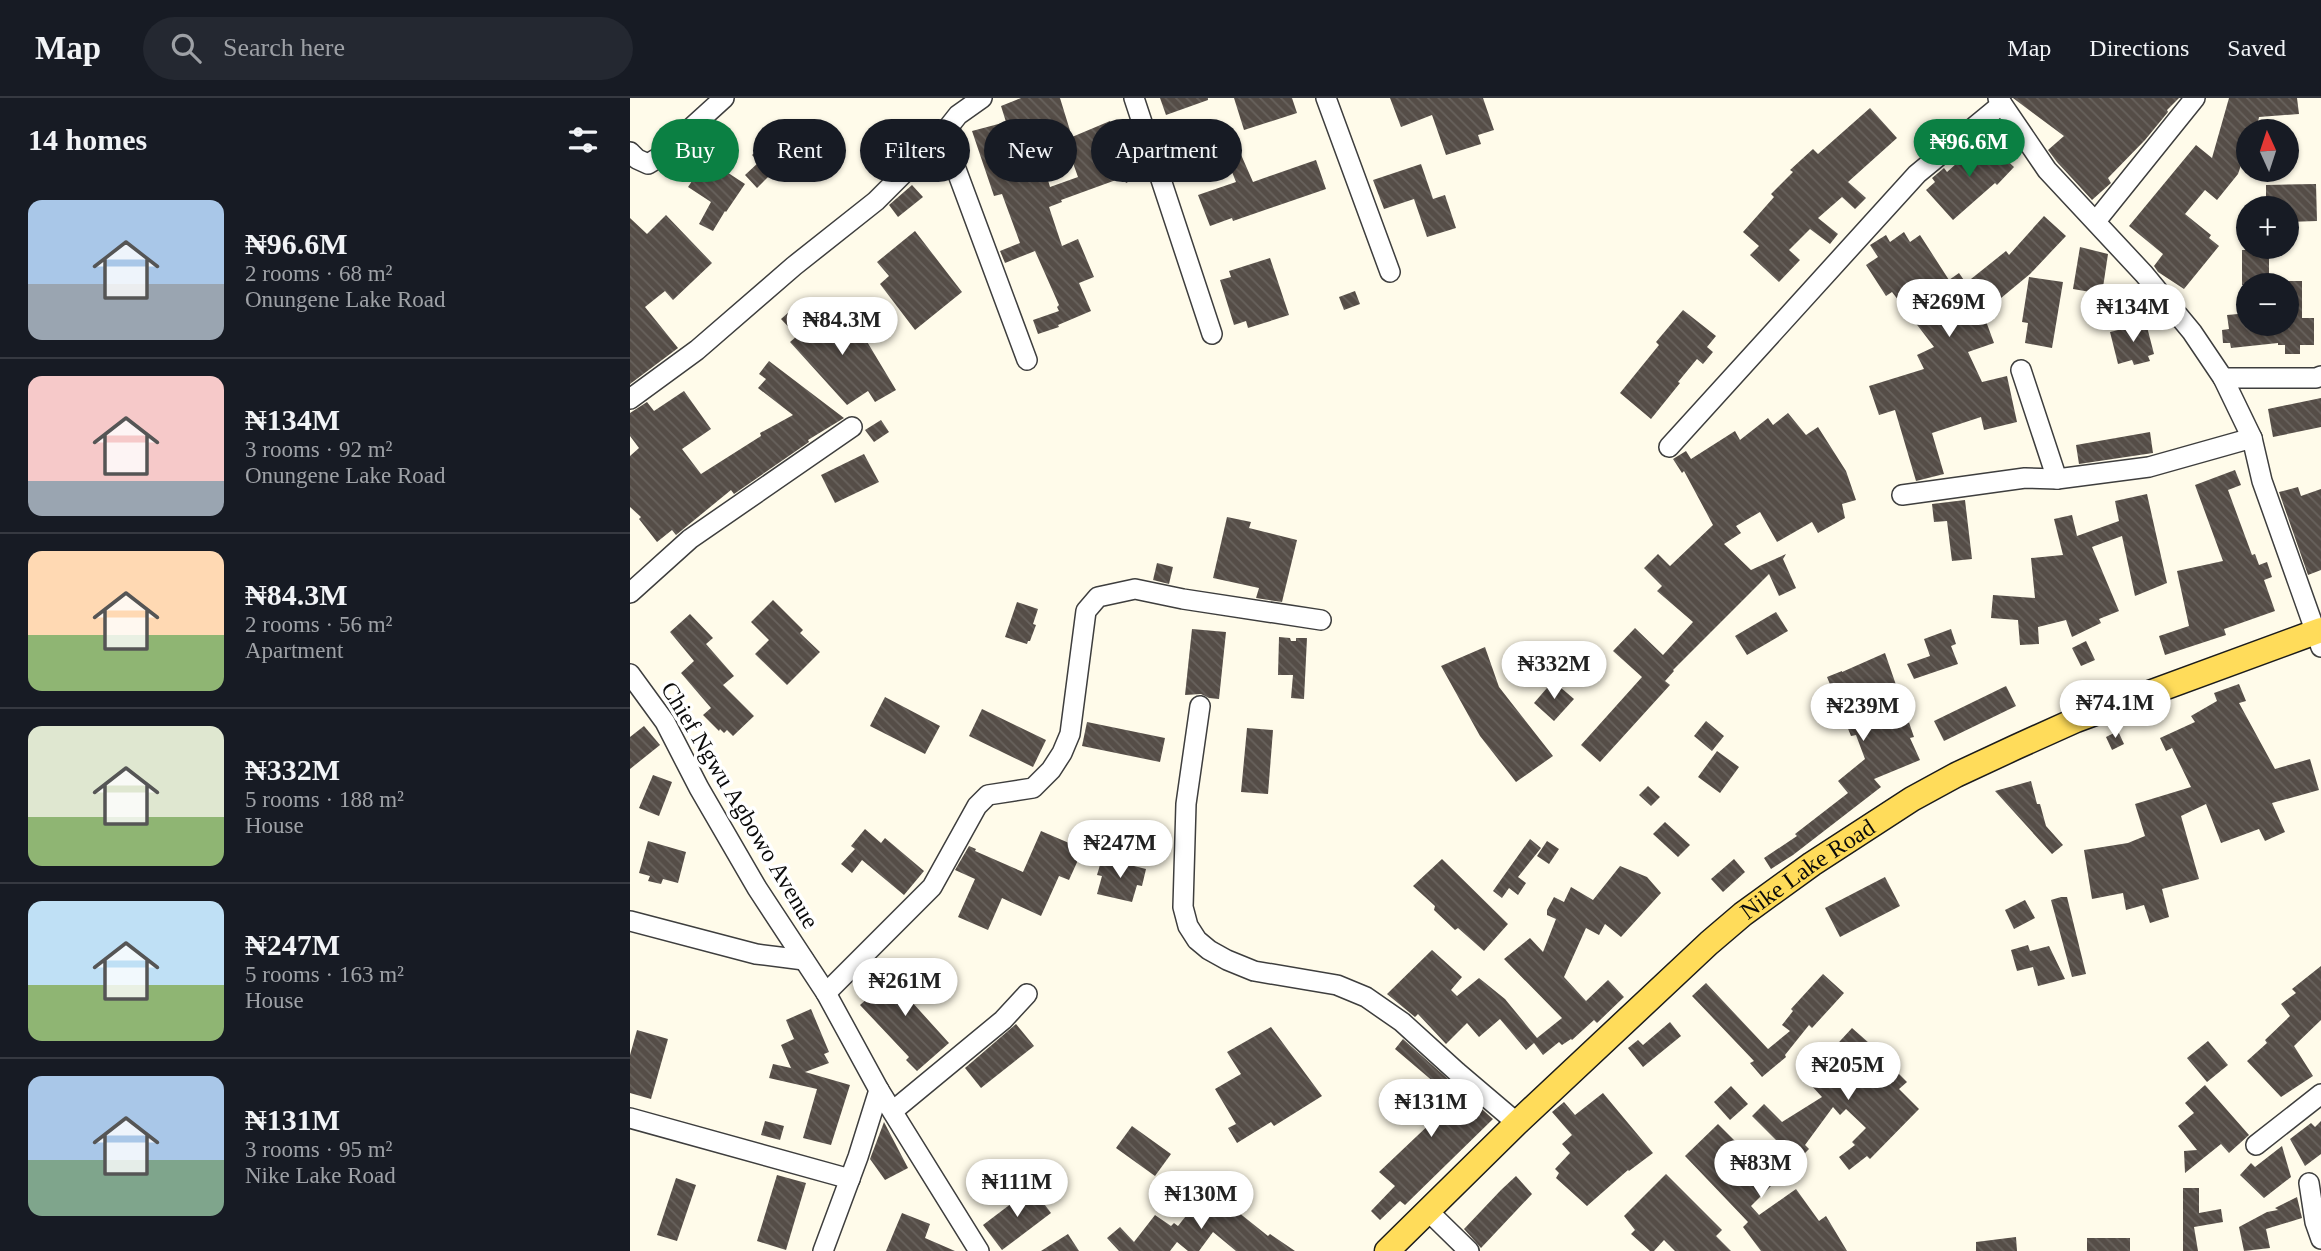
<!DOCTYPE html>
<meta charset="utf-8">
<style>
:root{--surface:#171b24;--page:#242831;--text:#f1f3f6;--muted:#9ea1a6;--line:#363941;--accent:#0b8043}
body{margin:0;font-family:"Times New Roman",serif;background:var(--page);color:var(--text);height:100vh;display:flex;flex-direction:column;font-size:26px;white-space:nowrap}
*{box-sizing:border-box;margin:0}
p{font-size:23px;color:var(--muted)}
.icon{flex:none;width:38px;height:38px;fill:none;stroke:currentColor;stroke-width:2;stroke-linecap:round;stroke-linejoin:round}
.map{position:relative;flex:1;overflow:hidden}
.details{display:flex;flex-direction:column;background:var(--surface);width:630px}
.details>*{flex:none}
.hud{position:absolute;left:21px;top:21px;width:665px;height:63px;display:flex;gap:14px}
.needle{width:46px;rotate:357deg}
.controls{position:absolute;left:1606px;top:21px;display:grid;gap:14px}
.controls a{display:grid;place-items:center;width:63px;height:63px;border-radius:50%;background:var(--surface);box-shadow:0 2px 5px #0004;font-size:35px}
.price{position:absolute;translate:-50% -60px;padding:0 16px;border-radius:24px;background:#fff;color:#222;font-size:23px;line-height:46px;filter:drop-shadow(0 2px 4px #0008)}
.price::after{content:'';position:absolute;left:50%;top:42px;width:21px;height:16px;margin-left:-10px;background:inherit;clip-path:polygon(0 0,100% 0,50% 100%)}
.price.on{background:var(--accent);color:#fff}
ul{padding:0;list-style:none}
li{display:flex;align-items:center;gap:21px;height:175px;padding:0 28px}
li+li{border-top:2px solid var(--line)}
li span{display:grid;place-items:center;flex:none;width:196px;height:140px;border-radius:14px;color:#555}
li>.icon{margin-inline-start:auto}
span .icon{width:84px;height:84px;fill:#fffc;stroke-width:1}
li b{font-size:30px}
h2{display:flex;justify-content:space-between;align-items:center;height:84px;padding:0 28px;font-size:30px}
.pill{padding:0 24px;border-radius:32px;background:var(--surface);box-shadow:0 2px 5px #0004;font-size:24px;line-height:63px}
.pill.on{background:var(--accent);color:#fff}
header{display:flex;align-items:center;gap:42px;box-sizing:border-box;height:98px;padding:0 35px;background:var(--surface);border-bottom:2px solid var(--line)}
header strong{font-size:33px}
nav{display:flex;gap:38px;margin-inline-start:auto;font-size:24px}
.search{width:490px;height:63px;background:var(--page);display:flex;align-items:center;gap:18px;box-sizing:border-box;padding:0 24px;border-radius:38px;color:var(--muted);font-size:26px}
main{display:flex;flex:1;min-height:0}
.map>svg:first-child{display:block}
</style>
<header>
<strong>Map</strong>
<div class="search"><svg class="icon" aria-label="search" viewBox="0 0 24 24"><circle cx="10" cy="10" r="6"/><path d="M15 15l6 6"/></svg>Search here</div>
<nav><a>Map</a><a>Directions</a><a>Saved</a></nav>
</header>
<main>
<section class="details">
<h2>14 homes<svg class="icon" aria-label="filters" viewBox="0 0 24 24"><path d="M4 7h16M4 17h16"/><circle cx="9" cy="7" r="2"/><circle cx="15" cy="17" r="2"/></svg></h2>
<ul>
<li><span style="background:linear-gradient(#a9c7e8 60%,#9aa5b1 0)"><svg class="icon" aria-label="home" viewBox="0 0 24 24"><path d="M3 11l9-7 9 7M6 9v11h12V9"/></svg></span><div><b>₦96.6M</b><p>2 rooms · 68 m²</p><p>Onungene Lake Road</p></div></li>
<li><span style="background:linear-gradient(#f6c9c9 75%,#9aa5b1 0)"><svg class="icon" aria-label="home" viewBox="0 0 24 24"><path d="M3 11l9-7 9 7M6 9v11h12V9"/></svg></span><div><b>₦134M</b><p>3 rooms · 92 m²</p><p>Onungene Lake Road</p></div></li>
<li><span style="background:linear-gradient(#ffd9b3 60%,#8fb573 0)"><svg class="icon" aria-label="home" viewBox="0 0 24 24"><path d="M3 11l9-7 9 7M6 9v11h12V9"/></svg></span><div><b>₦84.3M</b><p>2 rooms · 56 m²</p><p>Apartment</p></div></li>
<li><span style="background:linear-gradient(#dfe7d0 65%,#8fb573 0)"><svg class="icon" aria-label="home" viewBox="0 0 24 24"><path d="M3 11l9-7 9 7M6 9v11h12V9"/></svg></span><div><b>₦332M</b><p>5 rooms · 188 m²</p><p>House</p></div></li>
<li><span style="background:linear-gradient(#bfe0f5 60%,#8fb573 0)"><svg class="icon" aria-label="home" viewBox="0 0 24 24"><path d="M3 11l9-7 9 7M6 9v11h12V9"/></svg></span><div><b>₦247M</b><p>5 rooms · 163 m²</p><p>House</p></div></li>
<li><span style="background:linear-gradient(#a9c7e8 60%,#7fa58c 0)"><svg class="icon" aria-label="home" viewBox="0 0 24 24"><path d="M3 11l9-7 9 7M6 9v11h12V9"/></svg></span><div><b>₦131M</b><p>3 rooms · 95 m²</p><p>Nike Lake Road</p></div></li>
</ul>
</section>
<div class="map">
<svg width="1691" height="1153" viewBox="0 0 1691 1153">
<defs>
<pattern id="building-back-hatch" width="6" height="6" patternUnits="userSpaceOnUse" patternTransform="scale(1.75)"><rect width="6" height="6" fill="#554d47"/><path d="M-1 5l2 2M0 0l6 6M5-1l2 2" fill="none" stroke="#68625d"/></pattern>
</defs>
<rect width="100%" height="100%" fill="#fffbea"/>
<!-- building -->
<g fill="url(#building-back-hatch)" fill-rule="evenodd">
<path d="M391,0H430L442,39L480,23L487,41L474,46L486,82L431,102L432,104L419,109L432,148L448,141L464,179L449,185L461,213L428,227L429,229L408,236L403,222L429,213L427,209L429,207L405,153L375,165L370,153L390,145L372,96L364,98L342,33L376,24L371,8ZM439,54L448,79L420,89L412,62Z"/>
<path d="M530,0H578V2L536,17Z"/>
<path d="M604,0H662L667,15L614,32Z"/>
<path d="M760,0H853L864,32L848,37L851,46L816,57L802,17L771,29Z"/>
<path d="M1383,0H1549L1537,12L1538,14L1515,42L1478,80L1481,85L1462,102L1427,64L1418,52L1434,38Z"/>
<path d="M1599,0H1667L1669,16L1629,19L1626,33H1619V43L1608,76L1587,102L1575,92L1555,116L1581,137L1579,140L1589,148L1554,191L1528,174L1524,168L1533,156L1499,128L1566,47L1582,60Z"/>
<path d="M1240,10L1267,40L1218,84L1236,100L1225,111L1212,99L1188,120L1208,136L1200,146L1180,131L1159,152L1170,162L1149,184L1120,157L1129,148L1113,134L1144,99L1141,96L1163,74L1160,72L1183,51L1188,56Z"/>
<path d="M1352,40L1384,69L1367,87L1365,85L1323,122L1296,92L1305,84L1302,80L1314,70L1317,74L1327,65L1328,67Z"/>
<path d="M605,43L623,84L686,62L696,91L603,123L602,120L580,128L568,97L606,84L592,49Z"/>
<path d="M133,47L152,65L127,90L115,77L129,64L122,57Z"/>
<path d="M77,61L115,86L96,114L95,113L83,133L69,126L81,104L58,89Z"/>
<path d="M791,66L803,101L815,97L826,130L797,139L784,101L754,111L743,82Z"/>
<path d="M503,67L508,79L496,85L490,73Z"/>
<path d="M1686,86L1687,123L1657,124V110H1636V87Z"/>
<path d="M282,87L293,99L268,119L259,107Z"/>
<path d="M36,117L82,165L43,202L35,193L15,209L48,250L0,286V120L17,136Z"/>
<path d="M1414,118L1436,138L1400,176L1353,215L1364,245L1338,254L1352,284L1377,278L1387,324L1354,332L1351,319L1302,335L1314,376L1286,383L1265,312L1249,317L1239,288L1294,271L1287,257L1304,249L1262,194L1256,198L1236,167L1248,159L1240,147L1256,137L1260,144L1274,134L1280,144L1290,137L1319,182L1329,175L1336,185L1376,153L1379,157Z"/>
<path d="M285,133L332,194L285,232L250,186L259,178L247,164Z"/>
<path d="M1450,149L1478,156L1472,196L1443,191Z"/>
<rect x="1612" y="152" width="27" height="35"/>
<path d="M640,160L659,217L618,230L616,223L604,227L590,182L601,179L599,173Z"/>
<path d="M1399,179L1433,184L1422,250L1395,245L1398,225L1392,224Z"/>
<path d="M1657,183H1672V220H1684V247H1670V256H1655V247H1648V245L1601,250L1600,245H1593L1592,232L1599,231L1597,217L1619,215V226H1657Z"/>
<path d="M725,193L730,206L714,212L709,199Z"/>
<path d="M167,207L202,245L241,217L251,231L236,242L266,292L245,304L238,293L217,307L160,244L167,238L151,221Z"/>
<path d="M1053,212L1086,238L1077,249L1083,254L1073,266L1067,261L1048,284L1050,285L1021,321L990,295L1029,247L1026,244Z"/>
<path d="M1516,225L1524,256L1518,258L1520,263L1504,267L1502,262L1488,266L1480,234Z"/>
<path d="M139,263L214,320L178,342L179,344L104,396L101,392L46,437L42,432L27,444L9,421L11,419L0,409V358L9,350L0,338V315L17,304L24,313L54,293L81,331L52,351L71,376L131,338L130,335L163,317L128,290L136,281L129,276Z"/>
<path d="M1691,300V329L1643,339L1638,311Z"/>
<path d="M1158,315L1176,337L1188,329L1216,373L1226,402L1212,406L1215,420L1188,435L1182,424L1147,444L1130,414L1106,428L1111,435L1094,446L1121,472L1156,456L1153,461L1166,490L1149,498L1139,476L1043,572L1044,573L1035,583L1040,587L970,664L951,647L1012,579L983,553L1005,530L1033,557L1063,524L1027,493L1032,488L1014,470L1028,456L1040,468L1083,427L1054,373L1052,375L1043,361L1056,353L1061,361L1105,333L1110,342L1138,320L1143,327Z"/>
<path d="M251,322L259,334L244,344L235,332Z"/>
<path d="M1520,334L1523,355L1449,366L1446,347Z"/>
<path d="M234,356L249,384L205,405L191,377Z"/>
<path d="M1605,372L1611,387L1598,392L1622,457L1625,456L1629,467L1637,464L1642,479L1634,482L1645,513L1594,531L1596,537L1535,557L1529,538L1559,528L1547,473L1593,463L1565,387Z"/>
<path d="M1668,389L1671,398L1691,391V472L1678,477L1649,394Z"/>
<path d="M1517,396L1537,485L1505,498L1492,438L1462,449L1489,513L1469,521L1471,525L1442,539L1436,522L1408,529L1409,546L1390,547L1388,522L1361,520L1363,497L1405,500L1401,460L1433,457L1424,421L1442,417L1447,438L1489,423L1485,403Z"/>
<path d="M1335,402L1342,461L1322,463L1317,423L1304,424L1302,406Z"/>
<path d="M597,419L621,424L619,430L667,442L652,504L626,500L629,490L583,480Z"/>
<path d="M527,465L543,469L539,486L523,482Z"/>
<path d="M143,502L173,532L170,535L190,554L157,587L125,556L139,542L121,524Z"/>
<path d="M387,504L408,511L403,526L406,527L400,543H398L397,546L375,539Z"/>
<path d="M1146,514L1158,533L1117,557L1105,538Z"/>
<path d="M60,516L83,540L76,546L104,578L93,587L124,618L103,638L97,632L94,635L90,631L89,633L73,617L81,610L51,575L64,563L40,534Z"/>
<path d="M562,531L596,534L589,601L579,600L571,596L555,597Z"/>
<path d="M1321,531L1326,546L1321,548L1328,566L1284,581L1277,566L1300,558L1294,541Z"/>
<path d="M649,539L660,540L661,543H666V540H677L674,601L661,600L663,577H648Z"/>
<path d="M1456,543L1465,562L1451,568L1442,550Z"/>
<path d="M855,549L869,589L923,658L886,684L850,638L811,568Z"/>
<path d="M1255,555L1284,639L1280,640L1290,662L1244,681L1251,689L1163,757L1141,771L1134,760L1167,738L1165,736L1218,695L1208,683L1235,661L1226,637L1221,638L1197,579L1212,573V574Z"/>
<path d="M923,583L944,601L924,623L904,605Z"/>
<path d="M1609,586L1616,603L1609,605L1645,671L1680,661L1689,692L1642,705L1655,734L1635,743L1629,731L1591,745L1576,706L1551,718L1569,781L1532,791L1539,819L1520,825L1514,807L1496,812L1493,795L1462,801L1454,752L1498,745L1515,738L1505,706L1561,689L1542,650L1536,653L1530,640L1565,624L1561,618L1587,603L1584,595Z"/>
<path d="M1376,588L1386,608L1314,643L1304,623Z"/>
<path d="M255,599L310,628L295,656L240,628Z"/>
<path d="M352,611L416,642L403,669L339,638Z"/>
<path d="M1076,623L1094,638L1082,653L1064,638Z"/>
<path d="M457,624L535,640L530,664L452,648Z"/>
<path d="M14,628L30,647L0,671V639Z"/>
<path d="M617,630L643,632L638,696L611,694Z"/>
<path d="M1488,633L1494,646L1482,652L1476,639Z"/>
<path d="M1087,653L1109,669L1090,695L1068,679Z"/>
<path d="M23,677L42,684L29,718L9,710Z"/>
<path d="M1401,683L1407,706H1410L1416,728L1433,747L1422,756L1365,693Z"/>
<path d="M1018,688L1030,699L1021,708L1009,697Z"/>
<path d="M1035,724L1060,747L1048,759L1023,736Z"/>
<path d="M235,731L251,745L255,740L294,773L274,797L232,762L222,775L211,766L225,751L221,748Z"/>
<path d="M411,733L453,751L439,782L429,778L411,818L372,800L358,832L328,819L345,781L325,772L339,748L346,751L345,753L393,774Z"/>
<path d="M900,741L911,750L888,779L896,785L888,797L879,790L872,800L863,793Z"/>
<path d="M18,743L56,754L48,785L33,781L31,786L18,783L20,778L9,775Z"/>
<path d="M917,743L929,751L919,766L907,758Z"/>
<path d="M472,760L516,771L512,788L507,787L502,804L467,796L472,778L467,777Z"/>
<path d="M812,761L878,826L854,853L828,830L825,832L804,812L805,808L783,788Z"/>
<path d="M1104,761L1115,774L1093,794L1081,781Z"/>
<path d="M990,768L1017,779L1031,795L991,839L975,826L969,837L956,830L934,879L956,903L978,882L994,899L967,925L964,922L942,942L941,941L932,947L929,944L913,957L904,945L896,952L870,921L849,939L837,925L816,946L788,916L785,919L757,896L802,852L832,879L821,892L827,898L849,880L875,901L907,940L932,920L874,861L900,840L913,854L926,821L917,817V812L924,799L934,804L941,789L963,802Z"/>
<path d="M1255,779L1270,808L1210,839L1195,810Z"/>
<path d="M1431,799H1437L1456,876L1442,879L1421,802Z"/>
<path d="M1395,802L1405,820L1384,831L1375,812Z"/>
<path d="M1398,847L1400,853L1419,848L1435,881L1408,888L1403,869L1387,873L1381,852Z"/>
<path d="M275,867L296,889L281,903L319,945L287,973L276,962L279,959L230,907Z"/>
<path d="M1691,868V922L1664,948L1683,978L1651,999L1617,963L1637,945L1635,942L1660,918L1651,906L1666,895L1662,891Z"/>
<path d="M1193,876L1214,895L1182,930L1179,927L1155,957L1156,959L1132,979L1120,965L1124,963L1062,898L1076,885L1138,951L1160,933L1152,927L1163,913L1161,911Z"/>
<path d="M181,911L199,954L194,956L199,965L175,974L220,987L201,1047L173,1040L187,991L139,980L143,966L161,970L151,947L164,941L156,922Z"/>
<path d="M1040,924L1051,938L1013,969L998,950L1008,942L1013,947Z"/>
<path d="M386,926L404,948L351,990L335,970Z"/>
<path d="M641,929L692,998L644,1028L641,1024L607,1045L598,1030L606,1026L585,991L611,976L597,954Z"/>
<path d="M1222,930L1256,960L1255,962L1277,984L1269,991L1289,1011L1240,1061L1237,1058L1219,1072L1209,1059L1225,1047L1222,1044L1236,1030L1216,1011L1210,1017L1203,1009L1175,1047L1179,1051L1167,1063L1122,1018L1134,1006L1152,1024L1192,999L1180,986L1206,961L1199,955Z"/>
<path d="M7,932L38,941L21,1001L0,995V957Z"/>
<path d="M773,941L863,1021L775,1107L770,1103L750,1122L741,1113L765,1088L749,1074L825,1002L765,951Z"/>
<path d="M1578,943L1598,967L1577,984L1557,960Z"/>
<path d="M1575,987L1619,1037L1599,1055L1591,1046L1555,1075L1554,1053L1567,1052L1548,1028L1564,1015L1555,1005Z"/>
<path d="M1101,988L1118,1006L1100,1022L1084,1004Z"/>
<path d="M973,995L1023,1055L999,1073L998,1072L957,1108L926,1080L929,1075L925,1071L940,1055L932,1046L942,1037L922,1014L934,1004L945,1017Z"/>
<path d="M135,1023L154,1028L150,1042L131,1037Z"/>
<path d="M1691,1023V1056L1675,1068L1660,1041L1681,1025L1685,1029Z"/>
<path d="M254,1024L278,1070L255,1082L240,1061Z"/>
<path d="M1088,1026L1128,1066L1122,1086H1143L1121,1108L1129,1117L1166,1091L1189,1123L1196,1118L1217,1153H1131L1113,1129L1118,1124L1055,1058Z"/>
<path d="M502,1028L541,1056L525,1078L486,1050Z"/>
<path d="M1652,1048L1661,1079L1634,1100L1610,1077L1621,1065L1625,1069Z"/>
<path d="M1036,1076L1092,1132L1086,1138L1101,1153H1045L1034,1142L1024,1153H1020L1001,1136L1005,1132L994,1118Z"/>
<path d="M147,1077L176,1085L156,1152L127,1143Z"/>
<path d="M886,1078L902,1096L851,1150L834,1131L871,1092Z"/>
<path d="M46,1080L66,1087L47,1143L27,1137Z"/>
<path d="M402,1090L421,1115L372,1152L353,1127Z"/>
<path d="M578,1090L638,1138L640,1136L665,1153H606L583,1134L569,1153H558L547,1144L540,1153H489L477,1140L490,1129L504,1144L525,1117L541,1128L544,1125L548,1128Z"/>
<path d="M1553,1090H1569V1115L1591,1111L1593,1124L1564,1129L1568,1153H1553Z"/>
<path d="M1667,1099L1672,1120L1636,1131L1640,1150L1614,1153L1609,1129L1637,1114L1648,1112L1645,1110Z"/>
<path d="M272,1115L300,1126L295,1140L325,1153H256Z"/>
<path d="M438,1136L449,1153H411Z"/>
<path d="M1386,1139L1387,1153H1346V1144Z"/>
<rect x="1457" y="1140" width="43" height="13"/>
</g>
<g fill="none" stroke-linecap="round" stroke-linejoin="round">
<defs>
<g id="minor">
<path d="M504,0L582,236"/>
<path d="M696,0L760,174"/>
<path d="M1368,0L1417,72L1514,176L1562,234L1593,280L1622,340L1632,383L1691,549"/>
<path d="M313,36L397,262"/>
<path d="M0,54L7,61L18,66L28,60L94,0"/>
<path d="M1466,123L1565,0"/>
<path d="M1391,272L1427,381"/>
<path d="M1593,280H1686L1691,278"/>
<path d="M0,301L67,252L164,168L246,103L313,36L328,17L352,0"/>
<path d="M1039,349L1287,76L1372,6"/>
<path d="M1272,397L1395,380L1427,381L1519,369L1622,340"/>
<path d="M0,495L60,441L222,329"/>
<path d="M0,576L35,624L69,690L127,790L196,895L249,992L349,1153"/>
<path d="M570,608L556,706L553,809L558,828L567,842L579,852L597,862L624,873L707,887L736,899L772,924L827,974L887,1025"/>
<path d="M0,823L126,856L174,862"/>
<path d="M196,895L302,789L347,708L358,697L403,690L421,672L432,655L440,636L456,513L468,499L505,491L553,501L691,522"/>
<path d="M264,1012L373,922L397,896"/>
<path d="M0,1020L220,1081"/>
<path d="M1626,1047L1691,996"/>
<path d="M1679,1085L1685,1124L1691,1141"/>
<path d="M797,1112L839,1153"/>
<path d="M193,1153L228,1059L249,992"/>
</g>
<g id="major">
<path id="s1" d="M757,1153L887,1025L1079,845L1113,816L1182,766L1282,701L1326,677L1386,649L1446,622L1691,532"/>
</g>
</defs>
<!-- minor casing -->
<use href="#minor" stroke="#3e3e3e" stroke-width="22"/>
<!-- major casing -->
<use href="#major" stroke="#1c1c1c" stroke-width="27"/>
<!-- minor -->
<use href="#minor" stroke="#fff" stroke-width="19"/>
<!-- major -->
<use href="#major" stroke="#ffdc5a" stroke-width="24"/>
</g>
<g text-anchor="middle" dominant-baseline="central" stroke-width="7" stroke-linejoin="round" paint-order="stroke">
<!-- street labels -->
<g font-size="24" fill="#0b0b0b" stroke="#fff">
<text transform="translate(110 707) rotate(59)">Chief Ngwu Agbowo Avenue</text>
<text stroke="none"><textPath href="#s1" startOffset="569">Nike Lake Road</textPath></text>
</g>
</g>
</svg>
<div class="controls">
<a><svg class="needle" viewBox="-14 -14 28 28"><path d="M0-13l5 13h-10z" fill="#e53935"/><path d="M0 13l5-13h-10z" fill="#9ea1a6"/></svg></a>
<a>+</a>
<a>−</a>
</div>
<b class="price on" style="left:1339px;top:81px">₦96.6M</b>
<b class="price" style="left:1319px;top:241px">₦269M</b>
<b class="price" style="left:1503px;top:246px">₦134M</b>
<b class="price" style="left:212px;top:259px">₦84.3M</b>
<b class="price" style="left:924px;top:603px">₦332M</b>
<b class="price" style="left:1485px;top:642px">₦74.1M</b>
<b class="price" style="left:1233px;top:645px">₦239M</b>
<b class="price" style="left:490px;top:782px">₦247M</b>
<b class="price" style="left:275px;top:920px">₦261M</b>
<b class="price" style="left:1218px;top:1004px">₦205M</b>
<b class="price" style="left:801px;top:1041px">₦131M</b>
<b class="price" style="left:1131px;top:1102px">₦83M</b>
<b class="price" style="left:387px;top:1121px">₦111M</b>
<b class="price" style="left:571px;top:1133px">₦130M</b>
<div class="hud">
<a class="pill on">Buy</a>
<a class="pill">Rent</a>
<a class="pill">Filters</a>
<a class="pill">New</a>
<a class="pill">Apartment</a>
</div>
</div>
</main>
